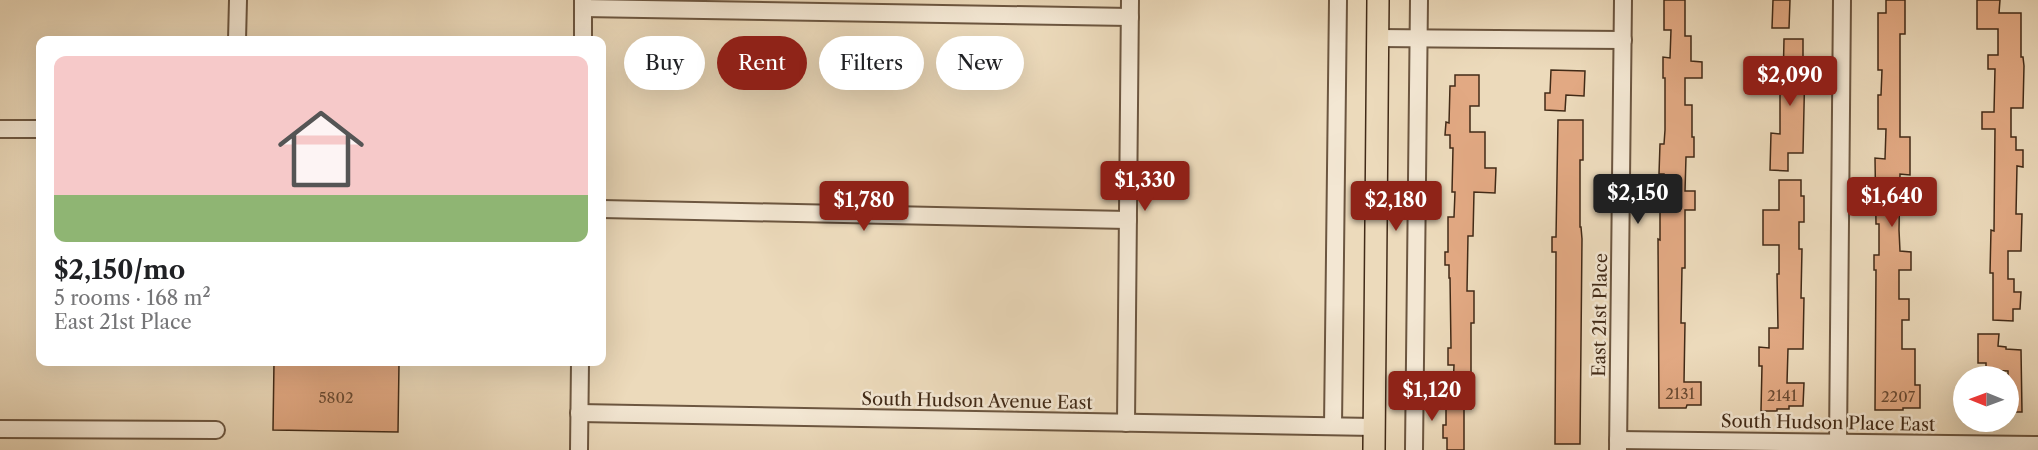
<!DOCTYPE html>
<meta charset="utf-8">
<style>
:root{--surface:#fff;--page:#f6f6f6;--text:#202124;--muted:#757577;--accent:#8f2418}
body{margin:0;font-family:"Libre Caslon Text",serif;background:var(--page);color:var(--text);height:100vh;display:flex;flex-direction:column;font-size:22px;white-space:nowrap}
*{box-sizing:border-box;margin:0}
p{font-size:20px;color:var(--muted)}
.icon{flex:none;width:33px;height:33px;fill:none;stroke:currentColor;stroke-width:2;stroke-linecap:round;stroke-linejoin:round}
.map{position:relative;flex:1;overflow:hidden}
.side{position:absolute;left:36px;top:36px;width:570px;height:330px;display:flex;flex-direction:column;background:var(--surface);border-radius:12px;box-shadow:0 6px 24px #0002}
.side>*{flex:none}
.top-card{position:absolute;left:624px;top:36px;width:570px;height:54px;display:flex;gap:12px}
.needle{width:39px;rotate:271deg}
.tools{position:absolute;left:1953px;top:366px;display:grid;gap:12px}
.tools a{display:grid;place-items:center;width:66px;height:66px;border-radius:50%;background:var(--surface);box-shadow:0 6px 24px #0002;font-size:30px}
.price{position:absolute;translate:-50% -51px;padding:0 14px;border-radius:6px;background:var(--accent);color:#fff;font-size:20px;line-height:39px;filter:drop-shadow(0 2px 3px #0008)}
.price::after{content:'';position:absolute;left:50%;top:36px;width:18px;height:14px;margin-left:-9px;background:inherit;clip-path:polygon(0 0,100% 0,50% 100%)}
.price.on{background:#222;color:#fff}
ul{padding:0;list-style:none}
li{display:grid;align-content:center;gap:12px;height:318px;padding:0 18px}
li span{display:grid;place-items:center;height:186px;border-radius:12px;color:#555}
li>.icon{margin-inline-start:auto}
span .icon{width:108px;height:108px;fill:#fffc;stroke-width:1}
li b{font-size:26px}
.pill{padding:0 21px;border-radius:27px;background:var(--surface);box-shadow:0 6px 24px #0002;font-size:21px;line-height:54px}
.pill.on{background:var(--accent);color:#fff}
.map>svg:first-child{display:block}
</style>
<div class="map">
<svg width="2038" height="450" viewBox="0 0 2038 450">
<rect width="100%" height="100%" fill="#ecdabb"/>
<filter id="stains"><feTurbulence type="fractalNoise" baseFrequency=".00333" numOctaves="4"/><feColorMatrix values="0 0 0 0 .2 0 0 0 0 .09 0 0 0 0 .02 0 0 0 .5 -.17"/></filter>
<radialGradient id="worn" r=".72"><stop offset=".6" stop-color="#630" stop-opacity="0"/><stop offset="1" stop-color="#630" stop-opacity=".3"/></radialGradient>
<!-- building -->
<g fill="#e2a983" stroke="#412a17" stroke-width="1.5">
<path d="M1664,0H1685V36H1691V61L1702,62V78H1685V105H1692V137H1694V157H1686L1685,191H1695V210H1685V268H1682L1681,323H1685L1684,382H1701V405H1687L1686,408H1659L1658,239L1660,240V205H1663L1664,174H1659L1660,144H1664L1665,130V78H1663V57L1670,58L1671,30H1664Z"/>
<path d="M1773,0H1790L1789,28H1772Z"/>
<path d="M1886,0H1905V34H1900V137H1910V175L1900,174L1899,230L1900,251L1911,252V270H1899V299H1909V320H1902V349H1915V385H1920V408H1903V410H1875L1876,270H1874V255H1879V224H1876L1875,158L1885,159L1886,129H1878V95H1881L1882,70H1878V13H1886Z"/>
<path d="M1977,0H2000L1999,13H2021V57H2023L2024,66L2023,108H2011V137H2016V150H2023V167L2017,166L2016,214H2022L2021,251H2008V279H2014V292H2021L2020,309H2013V321L1993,320V273H1990L1991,230L1994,231L1995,129H1982V112H1994L1995,69H1988V55H1998V29H1977Z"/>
<path d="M1784,39H1803V62H1805L1803,153H1788V171L1770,170L1771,133L1780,134V85H1783Z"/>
<path d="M1551,70L1585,71L1584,96L1566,95L1565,111L1545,110V93H1550Z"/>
<path d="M1455,75H1479V106H1470V132H1485V168H1496L1495,193L1474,192L1473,236H1468L1467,291H1474V323H1471V409H1464V450H1447V438H1443V425H1446V389H1453L1454,365H1448V348H1451L1450,278H1449V265H1445V252H1448V217H1454L1455,192H1452L1453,148H1450V135H1445L1446,122L1449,123L1450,86H1455Z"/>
<path d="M1558,120H1583V160H1580V227H1581L1582,239L1580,444H1555L1556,252H1552V237H1556Z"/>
<path d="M1779,180H1801V196H1804V222H1799V249H1802L1801,298H1804L1803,349H1788L1787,383H1804L1803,406H1789V409H1777V411H1761L1762,366H1759V347L1769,348V328H1778L1777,274H1779V245H1763V210H1779Z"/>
<path d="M1978,334H1999L1998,346L2006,347V349L2021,350L2022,412H2008V371L1986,370V363H1978Z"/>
<path d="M274,362L399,364L398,432L273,430Z"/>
</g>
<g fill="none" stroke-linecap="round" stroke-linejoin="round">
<defs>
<g id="minor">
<path d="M583,8L1130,17"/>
<path d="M1378,38L1623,40"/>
<path d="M237,40L238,0"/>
<path d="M583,40V0"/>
<path d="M0,129H40"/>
<path d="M602,209L1128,220"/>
<path d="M579,413L1374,427"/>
<path d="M1126,423L1130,0"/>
<path d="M1333,426L1338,0"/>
<path d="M0,429L216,430"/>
<path d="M1618,440L2038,445"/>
<path d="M1838,443L1842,0"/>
<path d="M579,450L580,362"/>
<path d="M1414,450L1419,0"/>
<path d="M1618,450L1623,0"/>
</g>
<path id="major" d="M1374,450L1378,0"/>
</defs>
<!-- minor casing -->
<use href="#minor" stroke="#6c5640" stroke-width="20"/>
<!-- major casing -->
<use href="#major" stroke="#412a17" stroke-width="24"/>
<!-- minor -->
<use href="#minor" stroke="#f3e7d3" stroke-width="16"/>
<!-- major -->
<use href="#major" stroke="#ecdabb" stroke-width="21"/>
</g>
<g text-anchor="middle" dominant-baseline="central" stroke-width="5" stroke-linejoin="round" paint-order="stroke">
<!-- number labels -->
<g font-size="15" fill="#694a32">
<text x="1680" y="393">2131</text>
<text x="1782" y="395">2141</text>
<text x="1898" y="396">2207</text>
<text x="336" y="397">5802</text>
</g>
<!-- street labels -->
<g font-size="18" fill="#412a17" stroke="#f3e7d3">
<text transform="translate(1600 315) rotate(-89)">East 21st Place</text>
<text transform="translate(977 401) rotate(1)">South Hudson Avenue East</text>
<text transform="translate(1828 423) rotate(1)">South Hudson Place East</text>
</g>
</g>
<rect width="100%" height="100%" filter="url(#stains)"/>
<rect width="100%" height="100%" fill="url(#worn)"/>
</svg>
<div class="tools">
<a><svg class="needle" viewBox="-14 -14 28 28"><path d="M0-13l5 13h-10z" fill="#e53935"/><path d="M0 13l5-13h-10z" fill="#757577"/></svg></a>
</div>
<b class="price" style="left:1790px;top:107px">$2,090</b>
<b class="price" style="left:1145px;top:212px">$1,330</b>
<b class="price on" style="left:1638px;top:225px">$2,150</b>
<b class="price" style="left:1892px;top:228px">$1,640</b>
<b class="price" style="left:864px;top:232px">$1,780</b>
<b class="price" style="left:1396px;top:232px">$2,180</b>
<b class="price" style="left:1432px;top:422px">$1,120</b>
<div class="top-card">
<a class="pill">Buy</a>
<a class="pill on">Rent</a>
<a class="pill">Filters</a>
<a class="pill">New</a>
</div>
<section class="side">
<ul>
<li><span style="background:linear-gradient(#f6c9c9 75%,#8fb573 0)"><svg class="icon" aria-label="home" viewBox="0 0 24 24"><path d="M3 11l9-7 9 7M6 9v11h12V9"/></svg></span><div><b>$2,150/mo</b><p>5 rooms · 168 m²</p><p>East 21st Place</p></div></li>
</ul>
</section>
</div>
